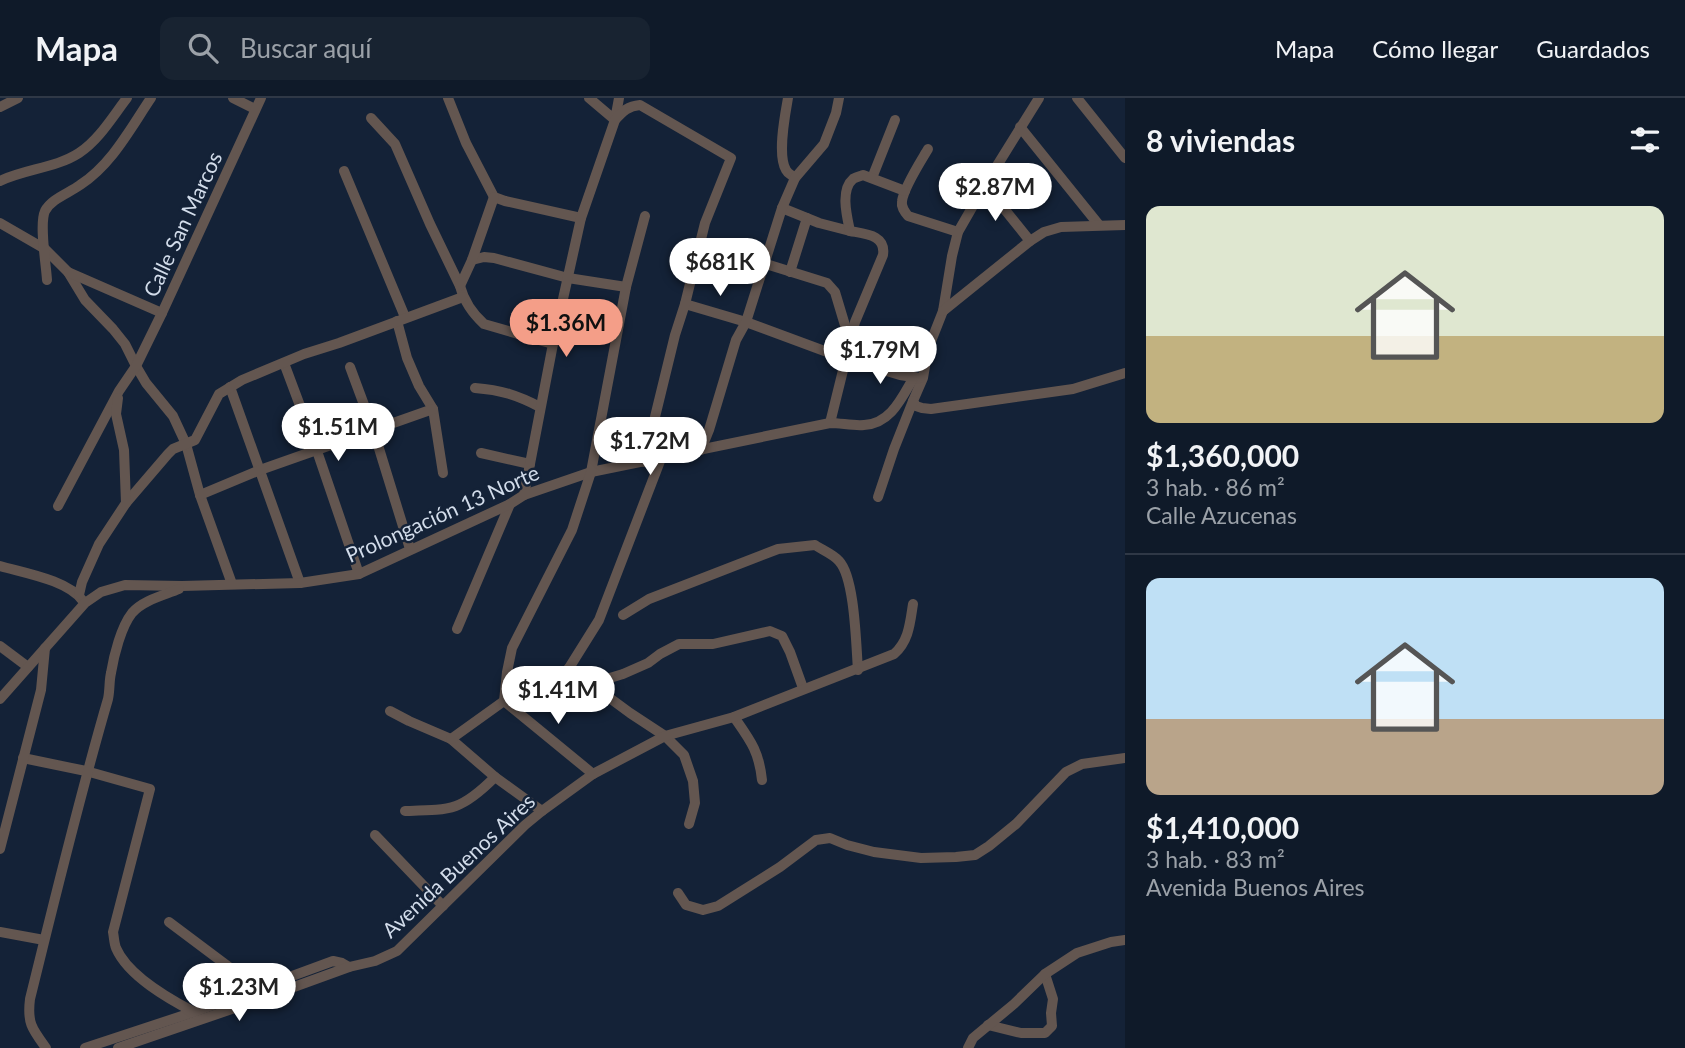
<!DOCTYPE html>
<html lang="es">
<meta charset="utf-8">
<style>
:root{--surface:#0f1a29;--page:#182331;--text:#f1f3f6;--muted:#9ba1a8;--line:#2f3846;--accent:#f49e88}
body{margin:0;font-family:Lato,sans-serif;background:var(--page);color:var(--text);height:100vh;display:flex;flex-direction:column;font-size:26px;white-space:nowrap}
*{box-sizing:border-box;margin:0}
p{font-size:23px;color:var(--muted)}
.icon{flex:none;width:38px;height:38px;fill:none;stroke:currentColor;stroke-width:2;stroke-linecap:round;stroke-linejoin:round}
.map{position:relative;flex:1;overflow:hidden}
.side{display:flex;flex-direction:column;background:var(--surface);width:560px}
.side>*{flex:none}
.price{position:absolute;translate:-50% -60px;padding:0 16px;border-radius:24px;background:#fff;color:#222;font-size:23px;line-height:46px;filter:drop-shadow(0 2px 4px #0008)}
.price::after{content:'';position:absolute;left:50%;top:42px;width:21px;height:16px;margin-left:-10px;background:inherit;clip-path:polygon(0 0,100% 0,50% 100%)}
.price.current{background:var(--accent);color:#111}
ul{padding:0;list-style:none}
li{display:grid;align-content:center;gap:14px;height:371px;padding:0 21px}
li+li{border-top:2px solid var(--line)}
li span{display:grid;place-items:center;height:217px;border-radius:14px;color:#555}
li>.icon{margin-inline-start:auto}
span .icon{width:126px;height:126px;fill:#fffc;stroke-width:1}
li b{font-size:30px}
h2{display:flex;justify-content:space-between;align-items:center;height:84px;padding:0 21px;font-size:30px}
header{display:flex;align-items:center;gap:42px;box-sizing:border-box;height:98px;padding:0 35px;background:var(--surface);border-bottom:2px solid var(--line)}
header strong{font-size:33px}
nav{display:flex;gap:38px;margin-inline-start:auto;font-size:24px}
.search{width:490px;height:63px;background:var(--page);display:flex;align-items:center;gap:18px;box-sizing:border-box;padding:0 24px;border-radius:14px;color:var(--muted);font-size:26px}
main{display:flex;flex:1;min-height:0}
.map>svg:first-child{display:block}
</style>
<header>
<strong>Mapa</strong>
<div class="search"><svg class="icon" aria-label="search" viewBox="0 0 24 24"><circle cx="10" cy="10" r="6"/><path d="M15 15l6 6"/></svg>Buscar aquí</div>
<nav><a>Mapa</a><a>Cómo llegar</a><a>Guardados</a></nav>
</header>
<main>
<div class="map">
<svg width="1125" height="950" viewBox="0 0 1125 950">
<rect width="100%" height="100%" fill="#142237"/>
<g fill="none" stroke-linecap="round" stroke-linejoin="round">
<!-- minor -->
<g stroke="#635650" stroke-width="10">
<path d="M233,0L255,11"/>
<path d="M448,0L466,45L494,99L505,103L581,120"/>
<path d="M589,0L615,22L619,0"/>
<path d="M788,0C785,17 777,57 786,72C788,76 792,77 795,80"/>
<path d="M1039,0L985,87L958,134L952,158L943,213L928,251L923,280L913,303L916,308L922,310L931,311L967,306L1073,291L1125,275"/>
<path d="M1077,0L1125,60"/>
<path d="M0,9L18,0"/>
<path d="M371,20L395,46L430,126L460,188C464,203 472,215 484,226L553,246"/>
<path d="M1020,29L1099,127"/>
<path d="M928,51C921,63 904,89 902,103C901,109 904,113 908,118L958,134"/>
<path d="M344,73L405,219"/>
<path d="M872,80L895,22"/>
<path d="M0,83C25,71 56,70 79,55C99,42 113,18 127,0"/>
<path d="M985,87L1030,143"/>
<path d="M782,110L819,125L850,133"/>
<path d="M0,125L45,151L68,174L85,202L113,231L125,246L136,268L146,285L173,318L186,346L200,397L232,486"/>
<path d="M472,162L484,159L494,160L568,180L626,189"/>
<path d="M763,165L827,185L835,194L850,244L830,325"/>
<path d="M68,174L162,215"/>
<path d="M790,174L807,120"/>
<path d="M47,182C46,165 39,126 45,113C51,101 69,95 80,87C112,66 130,31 151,0"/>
<path d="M460,188L472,162L494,99"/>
<path d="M685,206L746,224L846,261L900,277L920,280"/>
<path d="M943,213L1030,143L1044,134L1061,129L1125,127"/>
<path d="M397,223L407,260L419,288L433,311L443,375"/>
<path d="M850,244L855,224L883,157C886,137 866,136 850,133C847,119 840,92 853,81C854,80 861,78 863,77L905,93"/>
<path d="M284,265L317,353L359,476"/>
<path d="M350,269L373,331L410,451"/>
<path d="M230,289L300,485"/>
<path d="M475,290C501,292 517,297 540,309"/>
<path d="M701,352L709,332L736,242L746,224L782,110L795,80L824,46L836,15L839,0"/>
<path d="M481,355L530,366"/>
<path d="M200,397L260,372L433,311"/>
<path d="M524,397L553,246L581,120L615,22C623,13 628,8 640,7L731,60L705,125L685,206L675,237L644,364"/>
<path d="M878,399L894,351L913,303"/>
<path d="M126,405L168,356L173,351L195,342L219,296L242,282L304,256L339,245L463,199"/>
<path d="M58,408L119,293L136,268L162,215L261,0"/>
<path d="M0,468C24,475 68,482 83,503"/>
<path d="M79,497L82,484L99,446L126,405L124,352L116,316L118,300"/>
<path d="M623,517L649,501L778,451L815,447C822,452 833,456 839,463C855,480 856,547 858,572"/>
<path d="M457,531L510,406"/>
<path d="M0,548L28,569"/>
<path d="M569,570L630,615L665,638L684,657L693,683L695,705L689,726"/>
<path d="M590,586L623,576L648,565L660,556L679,546H713L770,533L782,538L790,554L803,590"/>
<path d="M0,601L85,505L101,494L125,487L182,488L300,485L359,476L510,406L524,397L591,374L830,325C841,325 853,328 864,327C891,326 902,299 914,279"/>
<path d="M390,613L409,623L451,641L495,679L542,713"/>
<path d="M734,619C750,642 759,653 762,682"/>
<path d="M451,641L504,603L560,579L569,570L599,522L662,358"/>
<path d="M23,660L86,673L150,691L113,834C114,839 114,845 116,850C128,878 169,901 194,914"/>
<path d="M593,676L504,603L507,574L512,550L572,432L591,374L626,189L645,118"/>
<path d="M405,713C451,712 461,713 495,679"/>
<path d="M375,737L443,808"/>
<path d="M0,751L41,592L45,550"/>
<path d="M678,795L686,807L703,812L718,808L780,769L816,742L830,740L847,747L874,754L921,760L956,759L975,757L989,748L1016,726L1066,674L1082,666L1125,660"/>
<path d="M169,824L257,890L259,895"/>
<path d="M0,834L44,842"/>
<path d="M988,927L1021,935H1045L1052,928L1051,915L1053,901L1045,876"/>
<path d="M46,950C32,931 27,925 30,901C55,800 79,700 108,601C110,592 109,583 111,575C114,557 121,529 132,515C143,502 165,497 179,491"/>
<path d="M85,950L194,914L333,863L342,865L349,869"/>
<path d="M118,950L261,901L349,869L375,863L397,853L525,727L542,713L593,676L665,638L734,619L894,556C909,543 910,525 913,506"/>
<path d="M968,950L973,940L1014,906L1045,876L1077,855L1111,844L1125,842"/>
</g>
</g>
<g text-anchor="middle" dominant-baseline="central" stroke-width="5" stroke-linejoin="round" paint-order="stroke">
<!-- street labels -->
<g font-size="21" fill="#d2dcea" stroke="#142237">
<text transform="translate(182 126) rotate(-65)">Calle San Marcos</text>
<text transform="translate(442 415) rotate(-24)">Prolongación 13 Norte</text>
<text transform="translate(458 767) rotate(-43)">Avenida Buenos Aires</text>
</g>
</g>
</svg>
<b class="price" style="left:995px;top:125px">$2.87M</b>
<b class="price" style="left:720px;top:200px">$681K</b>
<b class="price current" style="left:566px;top:261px">$1.36M</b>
<b class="price" style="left:880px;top:288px">$1.79M</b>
<b class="price" style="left:338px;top:365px">$1.51M</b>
<b class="price" style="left:650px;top:379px">$1.72M</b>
<b class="price" style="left:558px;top:628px">$1.41M</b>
<b class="price" style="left:239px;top:925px">$1.23M</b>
</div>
<section class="side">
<h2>8 viviendas<svg class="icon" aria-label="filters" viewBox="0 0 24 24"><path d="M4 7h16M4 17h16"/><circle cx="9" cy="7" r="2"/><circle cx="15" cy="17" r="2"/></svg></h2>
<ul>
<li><span style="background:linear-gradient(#dfe7d0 60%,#c2b280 0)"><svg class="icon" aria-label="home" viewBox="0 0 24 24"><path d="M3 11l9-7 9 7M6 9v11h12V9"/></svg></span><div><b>$1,360,000</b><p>3 hab. · 86 m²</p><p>Calle Azucenas</p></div></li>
<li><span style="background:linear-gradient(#bfe0f5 65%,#b9a48a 0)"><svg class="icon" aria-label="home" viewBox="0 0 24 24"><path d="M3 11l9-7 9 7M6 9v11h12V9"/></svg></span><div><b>$1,410,000</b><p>3 hab. · 83 m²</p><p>Avenida Buenos Aires</p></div></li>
</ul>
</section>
</main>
